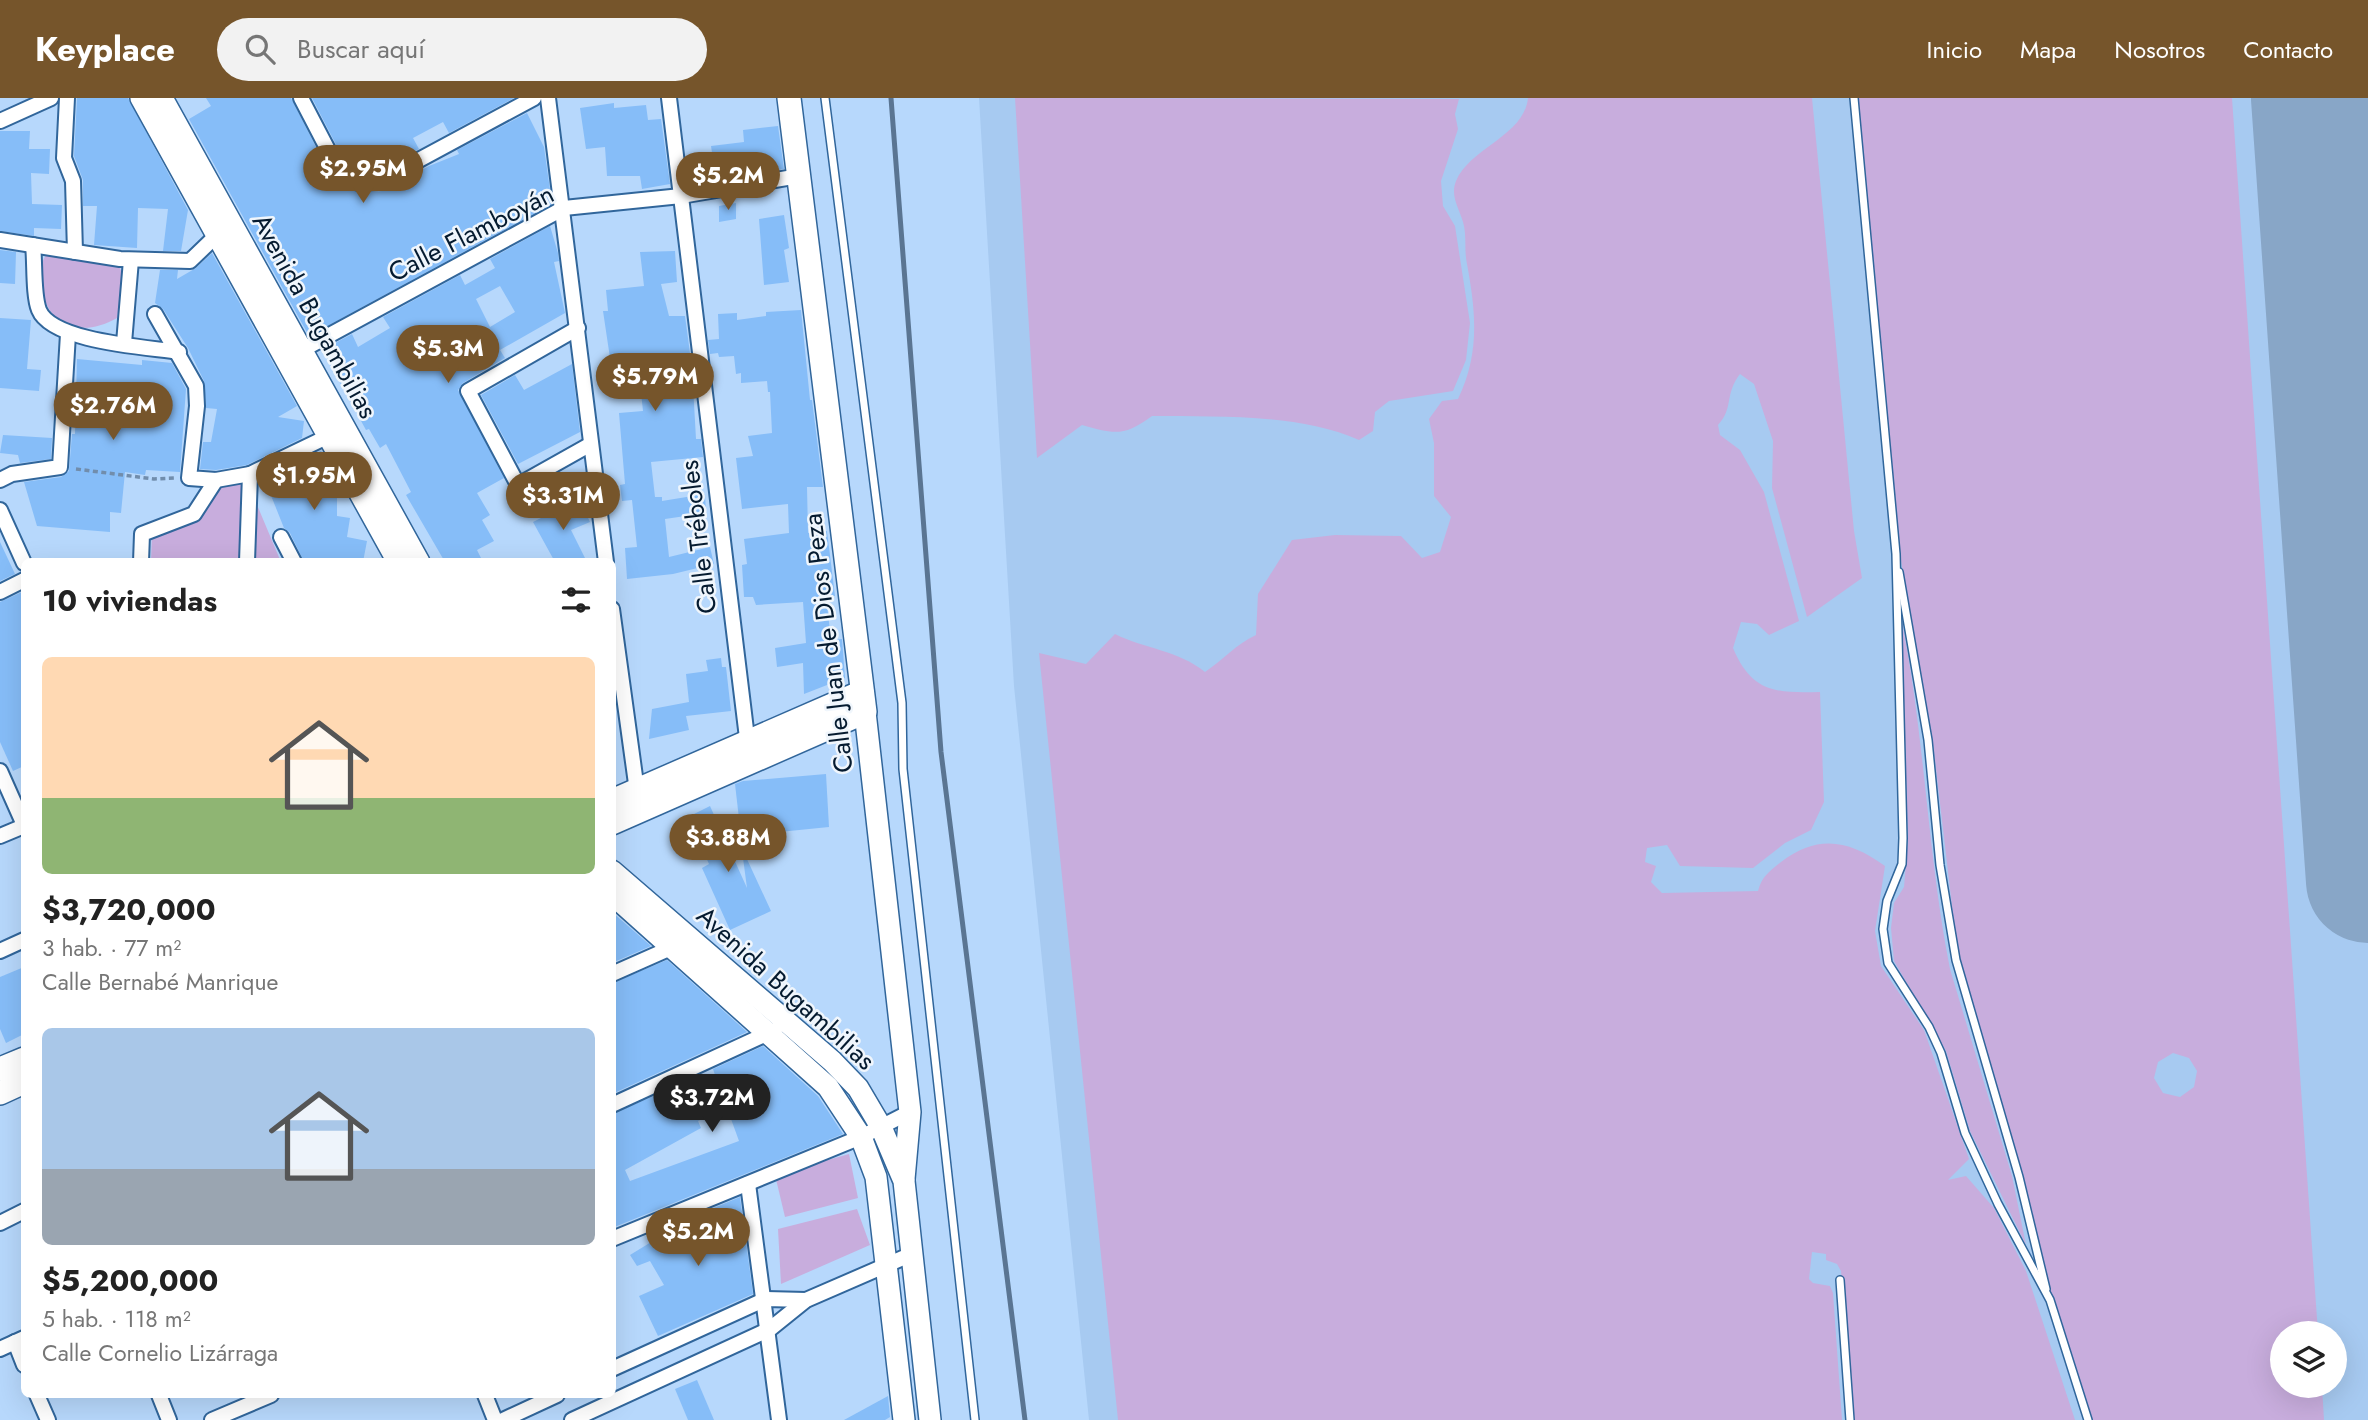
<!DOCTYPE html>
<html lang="es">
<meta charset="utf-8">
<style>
:root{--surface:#fff;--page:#f2f2f2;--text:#222;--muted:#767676;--accent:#76552b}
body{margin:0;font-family:Jost,sans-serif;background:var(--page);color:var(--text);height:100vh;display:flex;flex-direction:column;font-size:26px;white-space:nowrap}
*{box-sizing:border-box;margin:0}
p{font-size:23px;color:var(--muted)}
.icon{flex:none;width:38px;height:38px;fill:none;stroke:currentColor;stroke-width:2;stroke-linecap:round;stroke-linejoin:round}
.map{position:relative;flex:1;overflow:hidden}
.drawer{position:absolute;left:21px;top:460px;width:595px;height:840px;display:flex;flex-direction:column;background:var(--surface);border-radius:10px;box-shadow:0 7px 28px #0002}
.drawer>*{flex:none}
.fabs{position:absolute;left:2270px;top:1223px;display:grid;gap:14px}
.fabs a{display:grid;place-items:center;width:77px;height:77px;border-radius:50%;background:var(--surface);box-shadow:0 7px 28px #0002;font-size:35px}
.price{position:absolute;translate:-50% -60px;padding:0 16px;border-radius:24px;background:var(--accent);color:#fff;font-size:23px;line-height:46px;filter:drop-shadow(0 2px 4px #0008)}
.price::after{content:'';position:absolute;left:50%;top:42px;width:21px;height:16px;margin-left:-10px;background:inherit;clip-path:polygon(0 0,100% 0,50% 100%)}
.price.current{background:#222;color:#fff}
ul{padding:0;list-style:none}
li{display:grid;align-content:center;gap:14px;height:371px;padding:0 21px}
li span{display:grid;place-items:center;height:217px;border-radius:10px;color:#555}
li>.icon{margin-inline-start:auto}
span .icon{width:126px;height:126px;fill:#fffc;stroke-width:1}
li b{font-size:30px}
h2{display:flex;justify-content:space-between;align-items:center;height:84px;padding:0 21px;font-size:30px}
header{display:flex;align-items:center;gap:42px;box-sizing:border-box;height:98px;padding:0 35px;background:var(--accent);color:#fff}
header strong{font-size:33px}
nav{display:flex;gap:38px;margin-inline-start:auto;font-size:24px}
.search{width:490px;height:63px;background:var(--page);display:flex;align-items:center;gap:18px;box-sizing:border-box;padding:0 24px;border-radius:38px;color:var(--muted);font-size:26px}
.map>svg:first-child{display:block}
</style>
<header>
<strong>Keyplace</strong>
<div class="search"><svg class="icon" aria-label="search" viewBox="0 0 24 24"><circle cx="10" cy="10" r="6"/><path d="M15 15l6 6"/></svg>Buscar aquí</div>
<nav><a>Inicio</a><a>Mapa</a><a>Nosotros</a><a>Contacto</a></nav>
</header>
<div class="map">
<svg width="2368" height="1322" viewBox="0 0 2368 1322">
<rect width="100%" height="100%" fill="#b7d8fc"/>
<!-- built -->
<path fill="#a7caf1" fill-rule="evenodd" d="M979,0H2368V1322H1089L1014,588ZM2282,1236H2334V1288H2282Z"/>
<!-- green -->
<g fill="#c8addd" fill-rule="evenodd">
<path d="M1015,0L1459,1L1455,16L1458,31L1441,83L1443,108L1455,128L1470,225L1466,262L1453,293L1389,303L1375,314L1373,333L1359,342C1297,315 1218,319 1152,318C1124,339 1114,336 1082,327L1037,360Z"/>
<path d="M1528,0H1812L1854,433L1862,480L1807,519L1772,390L1773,343L1754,286L1740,276C1724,297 1734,310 1718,327L1720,337L1740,352L1764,394L1799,523L1769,537L1757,526L1741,524L1733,550C1752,595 1776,595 1820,594L1824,704L1811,732L1785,745L1753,770L1680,768L1667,747L1647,750L1645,764L1656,768L1651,784L1662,795L1758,793C1762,778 1769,774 1781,764C1818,736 1849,742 1885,768L1875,833L1881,868L1924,932L1969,1061L1948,1082L1966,1078L1994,1110L2026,1173L2075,1322H1853L1841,1173L1837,1166L1826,1162V1156L1812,1154L1809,1181L1813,1185L1830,1188L1833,1195L1842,1322H1118L1039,555L1086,566L1115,536C1145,551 1178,552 1205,574C1223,562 1236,546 1256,537L1258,496L1292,442L1335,437L1401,438L1422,460L1440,454L1451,419L1434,398V345L1429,321L1442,303L1458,301C1480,255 1476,215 1467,166C1464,153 1467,137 1463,124C1459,110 1450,98 1456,83C1471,49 1524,38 1528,0Z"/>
<path d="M1855,0H2232L2318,1235L2282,1236V1288H2322L2324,1322H2091L2058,1231L2023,1076L1959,868L1933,645L1897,440ZM2173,955L2189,960L2197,973L2194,989L2180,999L2163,995L2154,980L2158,964Z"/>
<path d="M46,157L119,168L124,180L117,220C81,241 43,228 42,184C41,173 40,166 46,157Z"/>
<path d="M231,381L247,383L281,464H151L152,432L191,419Z"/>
<path d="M1901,520C1925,636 1927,755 1950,871L2012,1078L2026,1147L1970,1033L1946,953L1894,863L1891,830L1894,805L1904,789L1908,741Z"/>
<path d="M849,1056L858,1100L785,1119L775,1077Z"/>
<path d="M857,1111L870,1147L781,1186L778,1131Z"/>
</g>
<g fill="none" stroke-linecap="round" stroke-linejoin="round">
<!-- runway -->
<path stroke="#88a6c7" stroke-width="124" d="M2313,0L2368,783"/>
</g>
<!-- building -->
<g fill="#86bdf8" fill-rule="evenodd">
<path d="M77,0H128L188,112L181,153H163L168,111L138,110L137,150L94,147L97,108H83V82L74,58Z"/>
<path d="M206,0H291L332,80L358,95L382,93L429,68L459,56L457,52L527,15L544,49L552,106L309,238L189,21L211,8Z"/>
<path d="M312,0H514L449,35L443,24L413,40L419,51L375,74L360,75L347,68Z"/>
<path d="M614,5V10L646,7L648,22L661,21L670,86L642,91L640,78H607L605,49L586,51L580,10Z"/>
<path d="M778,28L784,71L716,81L711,48L744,44L743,32Z"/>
<path d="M0,33H30L29,51H50L49,76L31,75L32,106L62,107L61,131L34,130V138L0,133Z"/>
<path d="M736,105V121L719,124V108Z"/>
<path d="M784,117L789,150L784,152L789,184L764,187L759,121Z"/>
<path d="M550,128L558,155L559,163L554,164L565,215L500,252L505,260L463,285L458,292L504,380L477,395L490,417L482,422L494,443L477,452L483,464H445L406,397L411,394L386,346L380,350L369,331L366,332L322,252L352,236L358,249L390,230L383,219L460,177L465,187L495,170L490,161ZM500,188L515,214L490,229L476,201Z"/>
<path d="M0,152L16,154L15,186L0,185Z"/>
<path d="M675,153L677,184L661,186L669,218H685L692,270L696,341H701L703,359L651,364L655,399H662V403L705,396L706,415L665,421L669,459L710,449L714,466L673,476L627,481L625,450L637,449L632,402L622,403L620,387L625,386L619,315L643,313L639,277L613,280L603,213H608L606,192L644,188L640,154Z"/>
<path d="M212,155L297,308L278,319L304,323L302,340L247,367L216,372L200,371L203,344H211L217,311L206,310L204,283L188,250L163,211L155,205L160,172H178L177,181L196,170Z"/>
<path d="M801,212L810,302H812L823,389H807L808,435L827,433L835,498H826L831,542L842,541L845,580L804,596L803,565L777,569L775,550L806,545L803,504L756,507L753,499H744L742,467L747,466L744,441L789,435L788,406L742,411L736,360L753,358L748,338L772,335L770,294H768L767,283L741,285V275L736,276L734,258L719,259L718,255L710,256L708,242L719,241L718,216L737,215V222L766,218V214Z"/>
<path d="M0,220L31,222L27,271L41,272L39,293L0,290Z"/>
<path d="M77,261L142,267V262L172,265L186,291L180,374L146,372L145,377L125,374L121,415L110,414V434L37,428L24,384L61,379L69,373L72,336H75Z"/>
<path d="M572,266L580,334L518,366L481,297L515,277L524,292Z"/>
<path d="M3,337L52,340L51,361L20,365L18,357L0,355Z"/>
<path d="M321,353L337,381V418L350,420L347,439L367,443L363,464H304L290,435L284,430L264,380Z"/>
<path d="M579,401L590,424L571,432L587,464H555L533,424Z"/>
<path d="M0,444L15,476L0,483Z"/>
<path d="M24,493V668L13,673L0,644V504Z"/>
<path d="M721,560L722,569H726L731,613L686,618L689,632L649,641L652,611L689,604L686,576L708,573L706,562Z"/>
<path d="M826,676L829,729L741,738L735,686L743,683Z"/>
<path d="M710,708L747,790L743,760L746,759L771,813L730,832L702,770L709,766L688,719Z"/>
<path d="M612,814L651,848L612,865Z"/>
<path d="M667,862L747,934L612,996V885Z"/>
<path d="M24,869V936L6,945L0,931V879Z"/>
<path d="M763,948L818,998L843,1036L612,1130V1016L684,985L691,1003L719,989L713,971ZM727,1010L739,1043L630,1083L625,1072L701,1030L698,1023Z"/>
<path d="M740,1099L753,1196L658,1238L639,1198L664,1187L650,1163L637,1168L630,1157L692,1119Z"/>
<path d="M697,1282L714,1322H688L675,1291Z"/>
<path d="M888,1298L890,1319L885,1322H844Z"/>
</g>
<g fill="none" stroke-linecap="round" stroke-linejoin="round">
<defs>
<g id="lane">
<path d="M825,0L902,605L903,671L975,1322"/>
<path d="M1854,0L1896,456L1903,740L1902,766L1887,803L1883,831L1888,865L1929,929L1941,955L1965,1035L1998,1106L2050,1202L2088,1322"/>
<path d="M1899,474L1928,642L1940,767L1956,862L2019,1079L2046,1191"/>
<path d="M1840,1182L1850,1322"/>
</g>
<g id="street">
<path d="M67,0L64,60L73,83L75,154"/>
<path d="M301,0L340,75L358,85L378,84L534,0"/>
<path d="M548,0L606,464"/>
<path d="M669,0L748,648"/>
<path d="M0,23L51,0"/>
<path d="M0,142L120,161L190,163L217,137"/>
<path d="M33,147C35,164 33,197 39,212C52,244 147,249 179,254"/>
<path d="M155,216L196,288L197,308L189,380L216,382L250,376L335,335"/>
<path d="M578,230L468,293L518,387L591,346"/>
<path d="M124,245L131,162"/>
<path d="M302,252L564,110L681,98L799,78"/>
<path d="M0,382L12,376L60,369L68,236"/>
<path d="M0,412L24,465"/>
<path d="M281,439L294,464"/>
<path d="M141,464L142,436L194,416L216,382"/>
<path d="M247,464L250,376"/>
<path d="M0,494L24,482"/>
<path d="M612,511L637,693"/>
<path d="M0,673L24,727"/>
<path d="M0,738L24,728"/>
<path d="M0,853L24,842"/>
<path d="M612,876L673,849"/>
<path d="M612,1007L775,932"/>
<path d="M748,1086L779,1322"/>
<path d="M0,1125L24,1113"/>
<path d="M612,1141L861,1039L910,1014"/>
<path d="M15,1244L24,1267"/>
<path d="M0,1251L24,1240"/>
<path d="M612,1271L766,1201L806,1202"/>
<path d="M37,1297L48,1322"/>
<path d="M159,1297L169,1322"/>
<path d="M485,1297L495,1322"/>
<path d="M212,1322L271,1297"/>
<path d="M503,1322L557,1297"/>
<path d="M572,1322L770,1231L806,1202L912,1156"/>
</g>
<g id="secondary">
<path d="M141,0L398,464"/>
<path d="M162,0L419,464"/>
<path d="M865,614L910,1014L904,1081"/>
<path d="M612,773L832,963L858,990L881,1029L904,1083L930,1322"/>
<path d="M612,796L828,989L861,1039L876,1079L904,1322"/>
</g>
<g id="primary">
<path d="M612,703L862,594"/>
<path d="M612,725L865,614L789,0"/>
<path d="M0,971L24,961"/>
<path d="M0,995L24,984"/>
</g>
</defs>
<!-- lane casing -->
<use href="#lane" stroke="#31669b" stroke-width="10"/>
<!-- street casing -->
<use href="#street" stroke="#31669b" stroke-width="18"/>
<!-- secondary casing -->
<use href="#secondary" stroke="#31669b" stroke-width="24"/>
<!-- primary casing -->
<use href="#primary" stroke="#31669b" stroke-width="26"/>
<!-- path -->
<path stroke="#718dac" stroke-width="3.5" stroke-dasharray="5 3.5" stroke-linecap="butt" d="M76,371L154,381L176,380"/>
<!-- lane -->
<use href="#lane" stroke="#fff" stroke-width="7"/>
<!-- street -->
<use href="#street" stroke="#fff" stroke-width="14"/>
<!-- secondary -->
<use href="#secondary" stroke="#fff" stroke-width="21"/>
<!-- primary -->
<use href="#primary" stroke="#fff" stroke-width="23"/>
<!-- rail -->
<path stroke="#5a7592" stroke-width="5" d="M891,0L941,654L1025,1322"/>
</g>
<g text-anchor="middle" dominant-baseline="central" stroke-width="5" stroke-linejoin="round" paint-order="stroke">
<!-- street labels -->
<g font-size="26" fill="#051b30" stroke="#f0f6fc">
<text transform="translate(471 135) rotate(-27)">Calle Flamboyán</text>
<text transform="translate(315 218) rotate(61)">Avenida Bugambilias</text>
<text transform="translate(698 439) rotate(-97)">Calle Tréboles</text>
<text transform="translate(828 545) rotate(-97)">Calle Juan de Dios Peza</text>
<text transform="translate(786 890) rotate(42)">Avenida Bugambilias</text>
</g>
</g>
</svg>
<div class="fabs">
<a><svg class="icon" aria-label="layers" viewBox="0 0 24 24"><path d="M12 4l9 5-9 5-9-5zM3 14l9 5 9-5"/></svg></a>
</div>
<b class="price" style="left:363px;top:107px">$2.95M</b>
<b class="price" style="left:728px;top:114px">$5.2M</b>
<b class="price" style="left:448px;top:287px">$5.3M</b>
<b class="price" style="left:655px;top:315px">$5.79M</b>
<b class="price" style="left:113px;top:344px">$2.76M</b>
<b class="price" style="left:314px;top:414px">$1.95M</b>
<b class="price" style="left:563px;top:434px">$3.31M</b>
<b class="price" style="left:728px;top:776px">$3.88M</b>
<b class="price current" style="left:712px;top:1036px">$3.72M</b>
<b class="price" style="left:698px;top:1170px">$5.2M</b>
<section class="drawer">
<h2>10 viviendas<svg class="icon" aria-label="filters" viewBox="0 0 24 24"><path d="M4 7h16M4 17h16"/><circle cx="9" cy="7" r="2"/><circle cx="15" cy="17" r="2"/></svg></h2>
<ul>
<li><span style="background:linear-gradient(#ffd9b3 65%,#8fb573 0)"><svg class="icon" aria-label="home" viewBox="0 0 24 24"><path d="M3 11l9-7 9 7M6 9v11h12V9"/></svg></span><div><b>$3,720,000</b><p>3 hab. · 77 m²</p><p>Calle Bernabé Manrique</p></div></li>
<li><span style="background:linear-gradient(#a9c7e8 65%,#9aa5b1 0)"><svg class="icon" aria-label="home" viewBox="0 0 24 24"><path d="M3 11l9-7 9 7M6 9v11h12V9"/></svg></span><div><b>$5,200,000</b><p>5 hab. · 118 m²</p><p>Calle Cornelio Lizárraga</p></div></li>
</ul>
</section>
</div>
